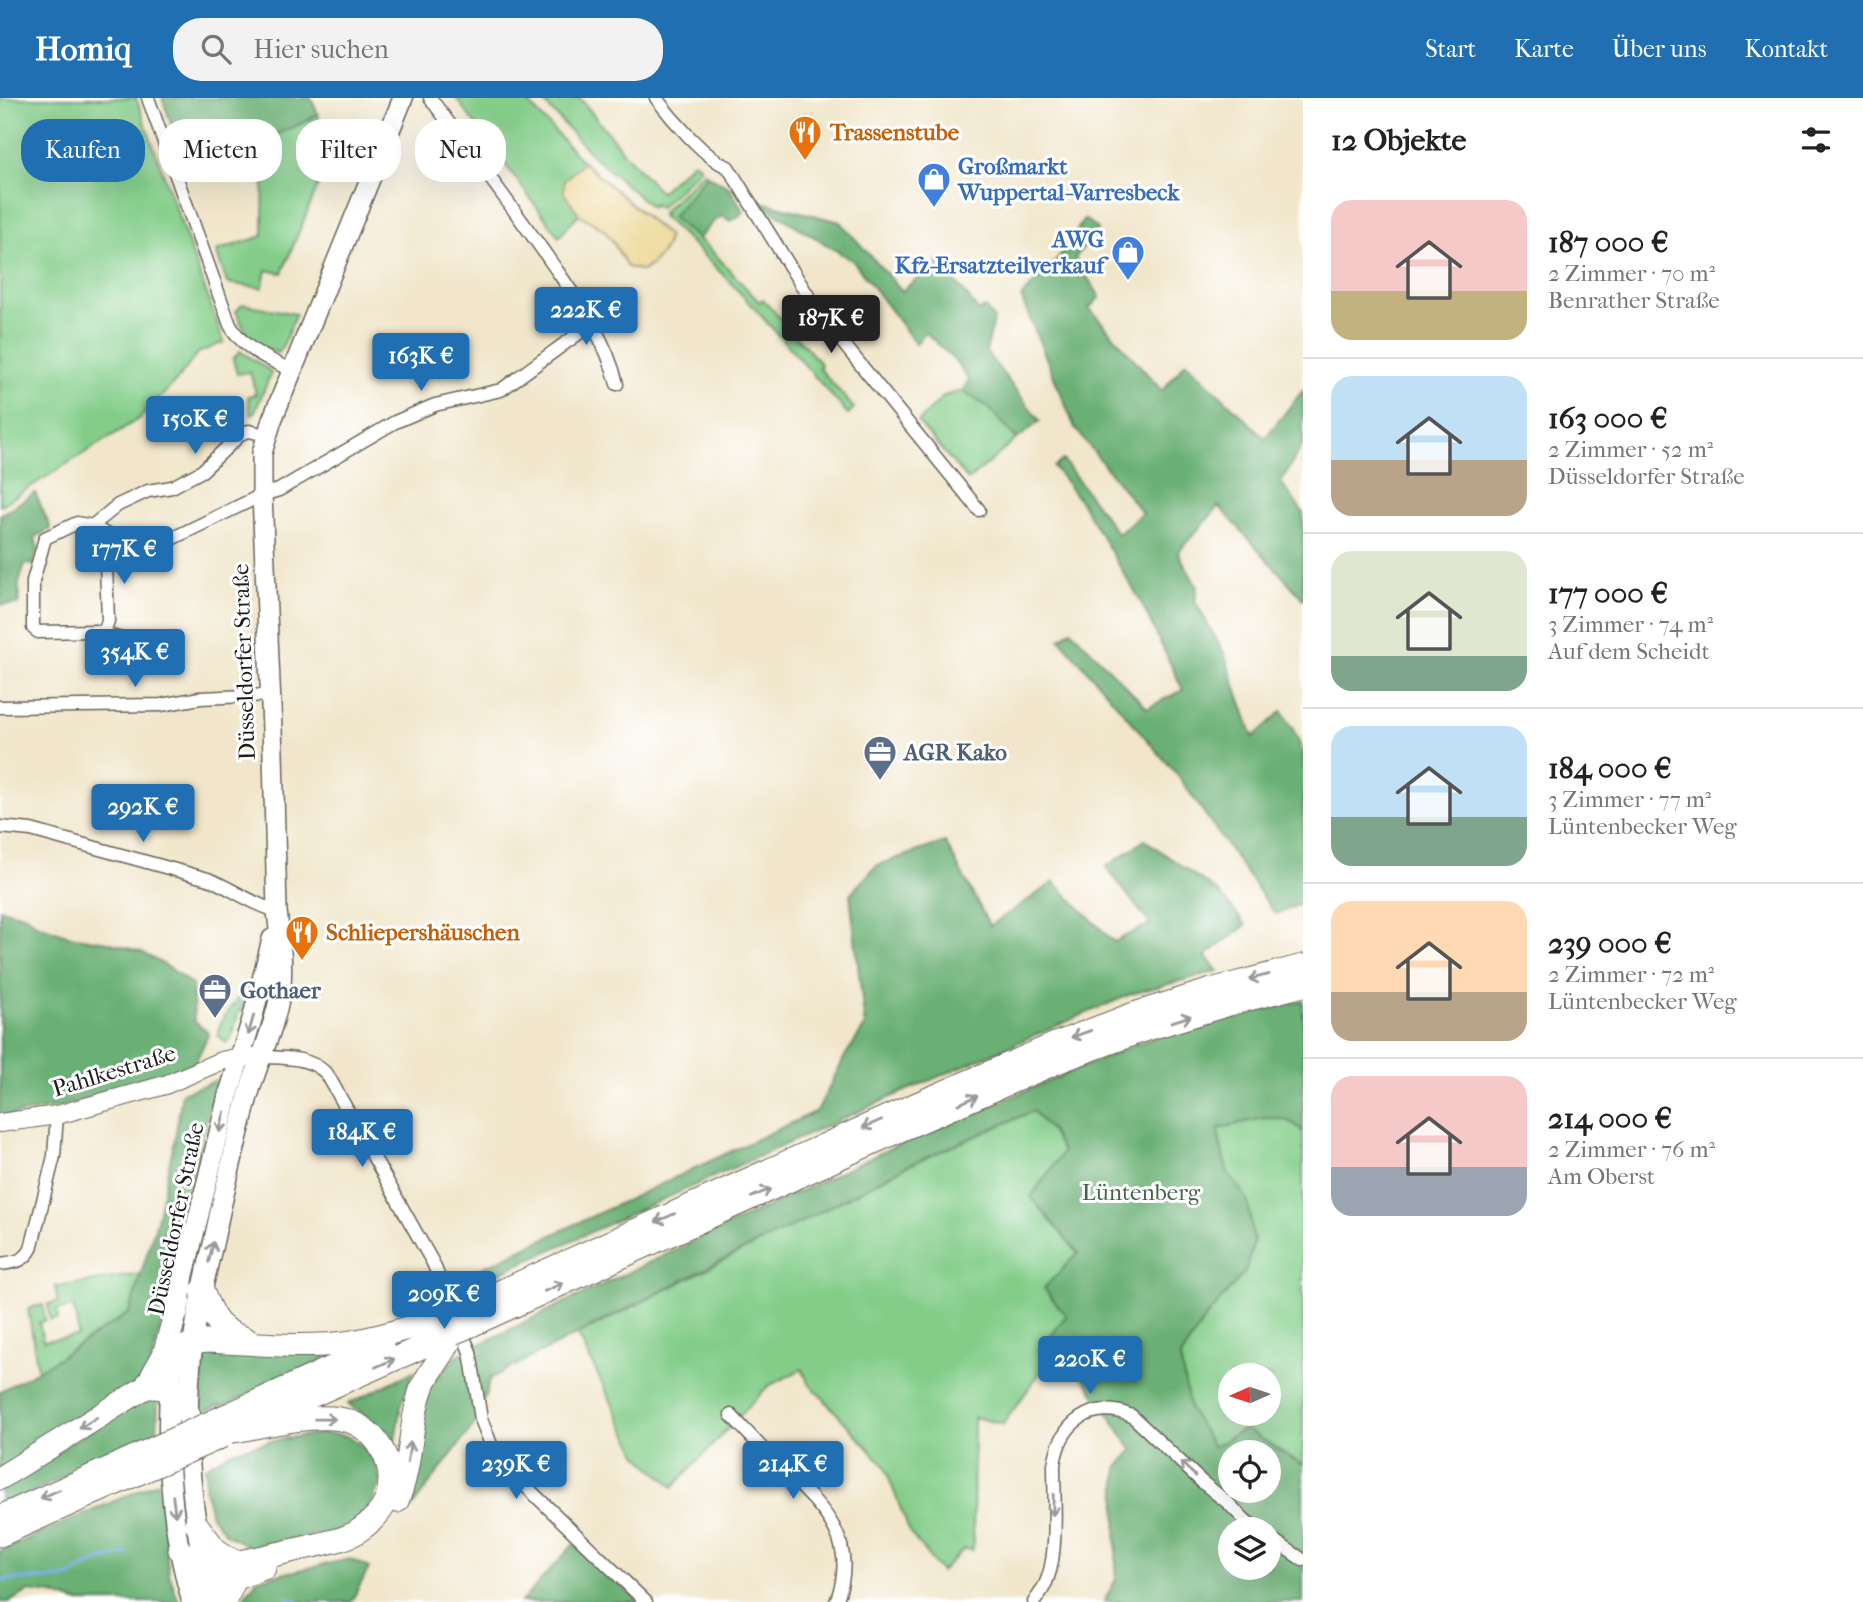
<!DOCTYPE html>
<html lang="de">
<meta charset="utf-8">
<style>
:root{--surface:#fff;--page:#f2f2f2;--text:#222;--muted:#767676;--line:#e0e0e0;--accent:#1f6fb2}
body{margin:0;font-family:"IM FELL French Canon",serif;background:var(--page);color:var(--text);height:100vh;display:flex;flex-direction:column;font-size:26px;white-space:nowrap}
*{box-sizing:border-box;margin:0}
p{font-size:23px;color:var(--muted)}
.icon{flex:none;width:38px;height:38px;fill:none;stroke:currentColor;stroke-width:2;stroke-linecap:round;stroke-linejoin:round}
.map{position:relative;flex:1;overflow:hidden}
.drawer{display:flex;flex-direction:column;background:var(--surface);width:560px}
.drawer>*{flex:none}
.hud{position:absolute;left:21px;top:21px;width:665px;height:63px;display:flex;gap:14px}
.needle{width:46px;rotate:267deg}
.controls{position:absolute;left:1218px;top:1265px;display:grid;gap:14px}
.controls a{display:grid;place-items:center;width:63px;height:63px;border-radius:50%;background:var(--surface);box-shadow:0 7px 28px #0002;font-size:35px}
.price{position:absolute;translate:-50% -60px;padding:0 16px;border-radius:7px;background:var(--accent);color:#fff;font-size:23px;line-height:46px;filter:drop-shadow(0 2px 4px #0008)}
.price::after{content:'';position:absolute;left:50%;top:42px;width:21px;height:16px;margin-left:-10px;background:inherit;clip-path:polygon(0 0,100% 0,50% 100%)}
.price.on{background:#222;color:#fff}
ul{padding:0;list-style:none}
li{display:flex;align-items:center;gap:21px;height:175px;padding:0 28px}
li+li{border-top:2px solid var(--line)}
li span{display:grid;place-items:center;flex:none;width:196px;height:140px;border-radius:21px;color:#555}
li>.icon{margin-inline-start:auto}
span .icon{width:84px;height:84px;fill:#fffc;stroke-width:1}
li b{font-size:30px}
h2{display:flex;justify-content:space-between;align-items:center;height:84px;padding:0 28px;font-size:30px}
.chip{padding:0 24px;border-radius:28px;background:var(--surface);box-shadow:0 7px 28px #0002;font-size:24px;line-height:63px}
.chip.on{background:var(--accent);color:#fff}
header{display:flex;align-items:center;gap:42px;box-sizing:border-box;height:98px;padding:0 35px;background:var(--accent);color:#fff}
header strong{font-size:33px}
nav{display:flex;gap:38px;margin-inline-start:auto;font-size:24px}
.search{width:490px;height:63px;background:var(--page);display:flex;align-items:center;gap:18px;box-sizing:border-box;padding:0 24px;border-radius:28px;color:var(--muted);font-size:26px}
main{display:flex;flex:1;min-height:0}
.map>svg:first-child{display:block}
</style>
<header>
<strong>Homiq</strong>
<div class="search"><svg class="icon" aria-label="search" viewBox="0 0 24 24"><circle cx="10" cy="10" r="6"/><path d="M15 15l6 6"/></svg>Hier suchen</div>
<nav><a>Start</a><a>Karte</a><a>Über uns</a><a>Kontakt</a></nav>
</header>
<main>
<div class="map">
<svg width="1303" height="1504" viewBox="0 0 1303 1504">
<rect width="100%" height="100%" fill="#fff"/>
<filter id="ink" filterUnits="userSpaceOnUse"><feTurbulence type="fractalNoise" baseFrequency=".0143" numOctaves="2"/><feDisplacementMap in="SourceGraphic" scale="14" xChannelSelector="R" yChannelSelector="G"/><feConvolveMatrix kernelMatrix="1 2 1 2 8 2 1 2 1" color-interpolation-filters="sRGB"/></filter>
<filter id="wash" filterUnits="userSpaceOnUse"><feTurbulence type="fractalNoise" baseFrequency=".00686" numOctaves="4" result="noise"/><feDisplacementMap in="SourceGraphic" scale="28" xChannelSelector="R" yChannelSelector="G"/><feGaussianBlur stdDeviation="1.57" result="paint"/><feColorMatrix in="noise" values="0 0 0 0 0 0 0 0 0 0 0 0 0 0 0 0 0 1.4 0 .05"/><feComposite in="paint" operator="in"/></filter>
<g filter="url(#wash)">
<rect width="100%" height="100%" fill="#f1e6cb"/>
<!-- green -->
<g fill="#83cd89" stroke="#507452" stroke-width="2" fill-rule="evenodd">
<path d="M0,0H136L224,244L198,255L177,282L140,320L0,408Z"/>
<path d="M456,0H524L583,64L564,83V95L579,116L559,139Z"/>
<path d="M540,0H580L625,56L660,94L694,63L701,70L659,110L654,106L651,109L592,57Z"/>
<path d="M318,17L321,25L319,33L337,41L282,175L266,172L262,190L227,185L216,153L263,138L264,40L300,26Z"/>
<path d="M704,74L707,77L673,119L711,152L759,204L763,201L821,266L819,270L854,310L848,316C788,249 730,178 662,118L664,116L662,114Z"/>
<path d="M243,206L296,216L281,252L278,255C253,250 244,234 236,213Z"/>
<path d="M240,253L269,272L271,275L254,316L251,317L248,298L256,296L250,274L237,276L233,261Z"/>
<path d="M962,293L989,310L1017,341L968,382L918,324L944,298Z"/>
<path d="M241,899L244,902L241,913H239L231,940L226,945L218,937C217,925 231,910 238,900Z"/>
<path d="M1033,1013L1051,1033L1063,1054L1031,1099L1078,1155L1066,1218L1040,1253L1047,1265L1003,1326L974,1319L973,1452L964,1451L941,1474L910,1435L884,1367L808,1284L802,1271L768,1288L673,1389L638,1357L578,1237L907,1068Z"/>
<path d="M1264,1019C1279,1020 1293,1022 1303,1034V1367L1245,1331L1213,1349L1189,1311L1180,1260L1205,1220L1244,1174L1247,1101L1227,1073L1220,1045L1218,1031ZM1230,1278H1269V1316H1230Z"/>
<path d="M141,1176L129,1215L38,1273L28,1210L43,1207L45,1223L39,1224L43,1243L78,1238L77,1218H75L74,1209L57,1212L58,1221L50,1222L48,1206L58,1204L55,1189Z"/>
</g>
<!-- forest -->
<g fill="#6ab075" stroke="#436648" stroke-width="2" fill-rule="evenodd">
<path d="M162,0H311L318,16L300,26L269,40L254,42L208,44L180,51Z"/>
<path d="M707,77L729,89L744,114L731,123L722,118L714,123L698,141L672,119Z"/>
<path d="M754,102L840,124L902,193L939,163L979,213L985,210L994,221L986,254L1040,323L1017,341L989,310L962,293L969,282L953,261L925,234L916,246L853,163Z"/>
<path d="M1084,121L1098,131L1075,160L1100,199L1089,210L1162,293L1186,264L1265,340L1303,292V346L1281,384L1303,415V501L1219,408L1178,454L1197,489L1195,503L1224,555L1253,639L1282,613L1295,635L1303,654V805L1275,816L1176,675L1060,541L1071,532L1147,610L1183,592L1140,502L1081,404L1054,369L1063,362L1118,436L1142,415L1075,330L1021,199L1058,161Z"/>
<path d="M35,395L51,431L35,439L38,451L33,467L25,466L19,485V506L0,507V417Z"/>
<path d="M1145,742L1218,794L1246,827L1205,858L1218,873L1131,896L891,999L457,1194L454,1183L817,1013L845,958L865,928L850,796L877,767L945,744L990,828L1054,784L1114,844L1150,826L1106,769Z"/>
<path d="M0,811L27,818L36,826L69,838L108,844L141,854L170,870L192,887L194,923L209,935L195,965L170,978L59,1009L0,1019Z"/>
<path d="M1303,902V1034C1281,1008 1245,1025 1218,1031L1220,1045L1227,1073L1247,1101L1254,1144L1245,1174L1205,1220L1180,1260L1190,1311L1213,1349L1245,1331L1303,1367V1504H1104L1116,1481L1117,1370L1133,1352L1066,1255L1039,1253L1066,1218L1044,1190L1078,1155L1031,1099L1063,1054L1051,1033L1033,1013L907,1068L805,1122L711,1168L491,1280L476,1324L412,1409L411,1373L429,1287L458,1257L570,1202L895,1048L1146,942ZM1230,1354H1269V1393H1230ZM1230,1432H1269V1470H1230Z"/>
<path d="M215,983L161,1229L148,1278L0,1377V1293L38,1273L129,1215L156,1126L175,1040L182,995Z"/>
<path d="M352,1249L221,1309L220,1307L201,1315L203,1260L209,1251Z"/>
<path d="M414,1273L401,1308L394,1347L374,1323L348,1306Z"/>
<path d="M155,1293L158,1301L157,1336L0,1409V1388Z"/>
<path d="M321,1335L346,1338L366,1350L376,1366L380,1384L372,1405L351,1430L252,1450L227,1437L211,1418L205,1391V1369L232,1353L270,1343Z"/>
<path d="M158,1384L169,1476L179,1504H75L53,1496L29,1493L9,1504H0V1453Z"/>
<path d="M574,1446L639,1504H521Z"/>
<path d="M350,1461L369,1470L351,1504H240L258,1481Z"/>
</g>
<!-- sand -->
<path fill="#eeda9e" stroke="#857b5d" stroke-width="2" d="M583,64L668,138C667,153 654,165 643,173L627,169L612,142L604,132L579,116L564,95V83Z"/>
<g fill="none" stroke-linecap="round" stroke-linejoin="round">
<!-- stream -->
<g stroke="#74aee4" stroke-width="3.5">
<path d="M0,1483C22,1478 44,1484 66,1479C77,1476 85,1468 96,1464C106,1460 117,1458 128,1456"/>
<path d="M288,1500L298,1504"/>
</g>
</g>
</g>
<g filter="url(#ink)">
<g fill="none" stroke-linecap="round" stroke-linejoin="round">
<defs>
<g id="street">
<path d="M148,0L230,227C244,252 268,260 292,273"/>
<path d="M430,0C471,54 512,108 551,164C578,203 606,240 617,286"/>
<path d="M656,0C671,20 706,61 728,69L820,217L979,412"/>
<path d="M92,428L118,407L148,393L172,389L202,373L242,335L249,333L266,337"/>
<path d="M104,535L108,523L105,436"/>
<path d="M171,544L136,546L96,533L38,534L33,530V483L45,440L77,425L92,428L116,442L160,443L171,441L262,397L279,392L395,324L435,307L501,292L593,225"/>
<path d="M0,609L161,607L200,600L270,597"/>
<path d="M0,729L31,732L208,781C232,790 253,807 277,813"/>
<path d="M261,959C284,960 309,958 327,976L433,1165L470,1254L481,1321L492,1349L510,1373L646,1504"/>
<path d="M0,1166C14,1164 24,1164 31,1151L54,1058L57,1017"/>
<path d="M731,1317C747,1334 763,1352 780,1368C821,1408 861,1441 836,1504"/>
<path d="M1269,1439L1303,1462"/>
<path d="M1034,1504C1040,1496 1045,1489 1048,1479C1058,1452 1054,1398 1054,1367C1060,1325 1091,1301 1132,1318L1202,1384L1227,1404L1245,1422L1258,1432"/>
</g>
<path id="secondary" d="M0,1025L57,1017L165,987L221,963L240,959H254"/>
<g id="primary">
<path d="M178,1216L184,1177L228,998L253,918L272,841"/>
<path d="M175,1245C162,1327 169,1425 192,1504"/>
<path d="M212,1504C191,1420 182,1332 193,1245C197,1212 205,1179 213,1146C223,1099 234,1053 246,1006C255,969 274,934 280,896C284,869 280,840 277,813L273,655L262,397V355L272,322L403,0"/>
</g>
<g id="highway">
<path d="M202,1193C214,1221 216,1230 246,1241"/>
<path d="M462,1211L894,1016L1053,947L1134,916L1215,891L1303,868"/>
<path d="M469,1228L900,1032L1062,962L1144,932L1229,906L1303,887"/>
<path d="M172,1261C184,1247 189,1246 206,1243C249,1245 293,1250 336,1246C373,1242 410,1229 446,1219"/>
<path d="M146,1289C174,1288 176,1294 189,1317"/>
<path d="M223,1319L382,1247"/>
<path d="M264,1319L453,1235"/>
<path d="M0,1380L146,1289L164,1257L179,1202"/>
<path d="M397,1403C412,1368 409,1328 421,1292C426,1278 436,1267 443,1255C447,1249 450,1242 453,1235"/>
<path d="M0,1419L135,1359"/>
<path d="M196,1426L216,1452L236,1465"/>
<path d="M0,1437L132,1378"/>
<path d="M180,1452L194,1472L216,1482"/>
<path d="M193,1504C198,1486 200,1478 217,1469C230,1465 245,1463 259,1460C278,1456 298,1451 317,1447C330,1444 346,1441 357,1434C369,1426 381,1416 386,1403C399,1368 377,1327 340,1321C309,1316 264,1328 233,1333"/>
<path d="M224,1504L236,1480L264,1470"/>
</g>
</defs>
<!-- street casing -->
<use href="#street" stroke="#676359" stroke-width="15"/>
<!-- secondary casing -->
<use href="#secondary" stroke="#676359" stroke-width="20"/>
<!-- primary casing -->
<use href="#primary" stroke="#676359" stroke-width="22"/>
<!-- highway casing -->
<use href="#highway" stroke="#676359" stroke-width="25"/>
<!-- street -->
<use href="#street" stroke="#fff" stroke-width="12"/>
<!-- secondary -->
<use href="#secondary" stroke="#fff" stroke-width="18"/>
<!-- primary -->
<use href="#primary" stroke="#fff" stroke-width="19"/>
<!-- highway -->
<use href="#highway" stroke="#fff" stroke-width="23"/>
<defs>
<g id="highway-bridge">
<path d="M446,1219L462,1211"/>
<path d="M453,1235L469,1228"/>
<path d="M135,1359L223,1319"/>
<path d="M132,1378L223,1338"/>
</g>
</defs>
<!-- highway-bridge casing -->
<use href="#highway-bridge" stroke="#676359" stroke-width="25" stroke-linecap="butt"/>
<!-- highway-bridge -->
<use href="#highway-bridge" stroke="#fff" stroke-width="23"/>
</g>
<!-- one-way arrows -->
<defs><path id="oneway-shaft" d="M-6 0H5M1.5-3L5.5 0L1.5 3" fill="none" stroke-width="1.6" stroke-linecap="round" stroke-linejoin="round" transform="scale(1.75)"/></defs>
<g stroke="#999">
<use href="#oneway-shaft" transform="translate(1259 879) rotate(166)"/>
<use href="#oneway-shaft" transform="translate(1181 921) rotate(-17)"/>
<use href="#oneway-shaft" transform="translate(251 927) rotate(106)"/>
<use href="#oneway-shaft" transform="translate(1081 936) rotate(160)"/>
<use href="#oneway-shaft" transform="translate(968 1002) rotate(-24)"/>
<use href="#oneway-shaft" transform="translate(222 1024) rotate(104)"/>
<use href="#oneway-shaft" transform="translate(872 1026) rotate(156)"/>
<use href="#oneway-shaft" transform="translate(761 1095) rotate(-24)"/>
<use href="#oneway-shaft" transform="translate(665 1120) rotate(156)"/>
<use href="#oneway-shaft" transform="translate(211 1154) rotate(-77)"/>
<use href="#oneway-shaft" transform="translate(554 1189) rotate(-24)"/>
<use href="#oneway-shaft" transform="translate(385 1265) rotate(-24)"/>
<use href="#oneway-shaft" transform="translate(325 1321) rotate(-1)"/>
<use href="#oneway-shaft" transform="translate(88 1325) rotate(148)"/>
<use href="#oneway-shaft" transform="translate(409 1354) rotate(-81)"/>
<use href="#oneway-shaft" transform="translate(1188 1371) rotate(-136)"/>
<use href="#oneway-shaft" transform="translate(50 1396) rotate(156)"/>
<use href="#oneway-shaft" transform="translate(1053 1407) rotate(91)"/>
<use href="#oneway-shaft" transform="translate(174 1408) rotate(83)"/>
</g>
</g>
<!-- icons -->
<defs>
<symbol id="restaurant-pin" viewBox="-11 -11 22 30"><path d="M0 17L-7.5 6A9.5 9.5 0 1 1 7.5 6Z" fill="#e8710a" stroke="#fff"/><path d="M-5-6h1v4h1v-4h1v4h1v-4h1v5L-1.5 .5V6h-2V.5L-5-1ZM5-6V6H3V1.5H1.5Q1.5-4 5-6Z" fill="#fff"/></symbol>
<symbol id="shop-pin" viewBox="-11 -11 22 30"><path d="M0 17L-7.5 6A9.5 9.5 0 1 1 7.5 6Z" fill="#3f7fe0" stroke="#fff"/><path d="M-5-2.5h2.3a2.7 3.5 0 0 1 5.4 0H5L5.5 6h-11ZM-1.5-2.5h3a1.5 2.3 0 0 0-3 0Z" fill="#fff"/></symbol>
<symbol id="office-pin" viewBox="-11 -11 22 30"><path d="M0 17L-7.5 6A9.5 9.5 0 1 1 7.5 6Z" fill="#5c6f8a" stroke="#fff"/><path d="M-6-3h4V-5.5h4V-3h4V5H-6ZM-1-4.5V-3h2v-1.5ZM-6 0V1H6V0Z" fill="#fff"/></symbol>
</defs>
<g fill-rule="evenodd">
<use href="#restaurant-pin" x="786" y="15" width="38" height="52"/>
<use href="#shop-pin" x="915" y="62" width="38" height="52"/>
<use href="#shop-pin" x="1109" y="135" width="38" height="52"/>
<use href="#office-pin" x="861" y="635" width="38" height="52"/>
<use href="#restaurant-pin" x="283" y="815" width="38" height="52"/>
<use href="#office-pin" x="196" y="873" width="38" height="52"/>
</g>
<g text-anchor="middle" dominant-baseline="central" stroke-width="6" stroke-linejoin="round" paint-order="stroke">
<!-- food labels -->
<g font-size="23" font-weight="bold" fill="#c56008" stroke="#fff" text-anchor="start">
<text x="830" y="34">Trassenstube</text>
<text x="326" y="834">Schliepershäuschen</text>
</g>
<!-- shop labels -->
<g font-size="23" font-weight="bold" fill="#366cbe" stroke="#fff" text-anchor="start">
<text x="958" y="68">Großmarkt<tspan x="958" dy="26">Wuppertal-Varresbeck</tspan></text>
<text x="1104" y="141" text-anchor="end">AWG<tspan x="1104" dy="26">Kfz-Ersatzteilverkauf</tspan></text>
</g>
<!-- street labels -->
<g font-size="23" fill="#1c1c1c" stroke="#fff">
<text transform="translate(244 564) rotate(-92)">Düsseldorfer Straße</text>
<text transform="translate(114 973) rotate(-17)">Pahlkestraße</text>
<text transform="translate(176 1121) rotate(-78)">Düsseldorfer Straße</text>
</g>
<!-- service labels -->
<g font-size="23" font-weight="bold" fill="#4e5e75" stroke="#fff" text-anchor="start">
<text x="904" y="654">AGR Kako</text>
<text x="240" y="892">Gothaer</text>
</g>
<!-- park labels -->
<g font-size="23" fill="#456348" stroke="#fff">
<text x="1141" y="1094">Lüntenberg</text>
</g>
</g>
</svg>
<div class="controls">
<a><svg class="needle" viewBox="-14 -14 28 28"><path d="M0-13l5 13h-10z" fill="#e53935"/><path d="M0 13l5-13h-10z" fill="#767676"/></svg></a>
<a><svg class="icon" aria-label="locate" viewBox="0 0 24 24"><circle cx="12" cy="12" r="6"/><path d="M12 2v4M12 18v4M2 12h4M18 12h4"/></svg></a>
<a><svg class="icon" aria-label="layers" viewBox="0 0 24 24"><path d="M12 4l9 5-9 5-9-5zM3 14l9 5 9-5"/></svg></a>
</div>
<b class="price" style="left:586px;top:249px">222K €</b>
<b class="price on" style="left:831px;top:257px">187K €</b>
<b class="price" style="left:421px;top:295px">163K €</b>
<b class="price" style="left:195px;top:358px">150K €</b>
<b class="price" style="left:124px;top:488px">177K €</b>
<b class="price" style="left:135px;top:591px">354K €</b>
<b class="price" style="left:143px;top:746px">292K €</b>
<b class="price" style="left:362px;top:1071px">184K €</b>
<b class="price" style="left:444px;top:1233px">209K €</b>
<b class="price" style="left:1090px;top:1298px">220K €</b>
<b class="price" style="left:516px;top:1403px">239K €</b>
<b class="price" style="left:793px;top:1403px">214K €</b>
<div class="hud">
<a class="chip on">Kaufen</a>
<a class="chip">Mieten</a>
<a class="chip">Filter</a>
<a class="chip">Neu</a>
</div>
</div>
<section class="drawer">
<h2>12 Objekte<svg class="icon" aria-label="filters" viewBox="0 0 24 24"><path d="M4 7h16M4 17h16"/><circle cx="9" cy="7" r="2"/><circle cx="15" cy="17" r="2"/></svg></h2>
<ul>
<li><span style="background:linear-gradient(#f6c9c9 65%,#c2b280 0)"><svg class="icon" aria-label="home" viewBox="0 0 24 24"><path d="M3 11l9-7 9 7M6 9v11h12V9"/></svg></span><div><b>187 000 €</b><p>2 Zimmer · 70 m²</p><p>Benrather Straße</p></div></li>
<li><span style="background:linear-gradient(#bfe0f5 60%,#b9a48a 0)"><svg class="icon" aria-label="home" viewBox="0 0 24 24"><path d="M3 11l9-7 9 7M6 9v11h12V9"/></svg></span><div><b>163 000 €</b><p>2 Zimmer · 52 m²</p><p>Düsseldorfer Straße</p></div></li>
<li><span style="background:linear-gradient(#dfe7d0 75%,#7fa58c 0)"><svg class="icon" aria-label="home" viewBox="0 0 24 24"><path d="M3 11l9-7 9 7M6 9v11h12V9"/></svg></span><div><b>177 000 €</b><p>3 Zimmer · 74 m²</p><p>Auf dem Scheidt</p></div></li>
<li><span style="background:linear-gradient(#bfe0f5 65%,#7fa58c 0)"><svg class="icon" aria-label="home" viewBox="0 0 24 24"><path d="M3 11l9-7 9 7M6 9v11h12V9"/></svg></span><div><b>184 000 €</b><p>3 Zimmer · 77 m²</p><p>Lüntenbecker Weg</p></div></li>
<li><span style="background:linear-gradient(#ffd9b3 65%,#b9a48a 0)"><svg class="icon" aria-label="home" viewBox="0 0 24 24"><path d="M3 11l9-7 9 7M6 9v11h12V9"/></svg></span><div><b>239 000 €</b><p>2 Zimmer · 72 m²</p><p>Lüntenbecker Weg</p></div></li>
<li><span style="background:linear-gradient(#f6c9c9 65%,#9aa5b1 0)"><svg class="icon" aria-label="home" viewBox="0 0 24 24"><path d="M3 11l9-7 9 7M6 9v11h12V9"/></svg></span><div><b>214 000 €</b><p>2 Zimmer · 76 m²</p><p>Am Oberst</p></div></li>
</ul>
</section>
</main>
